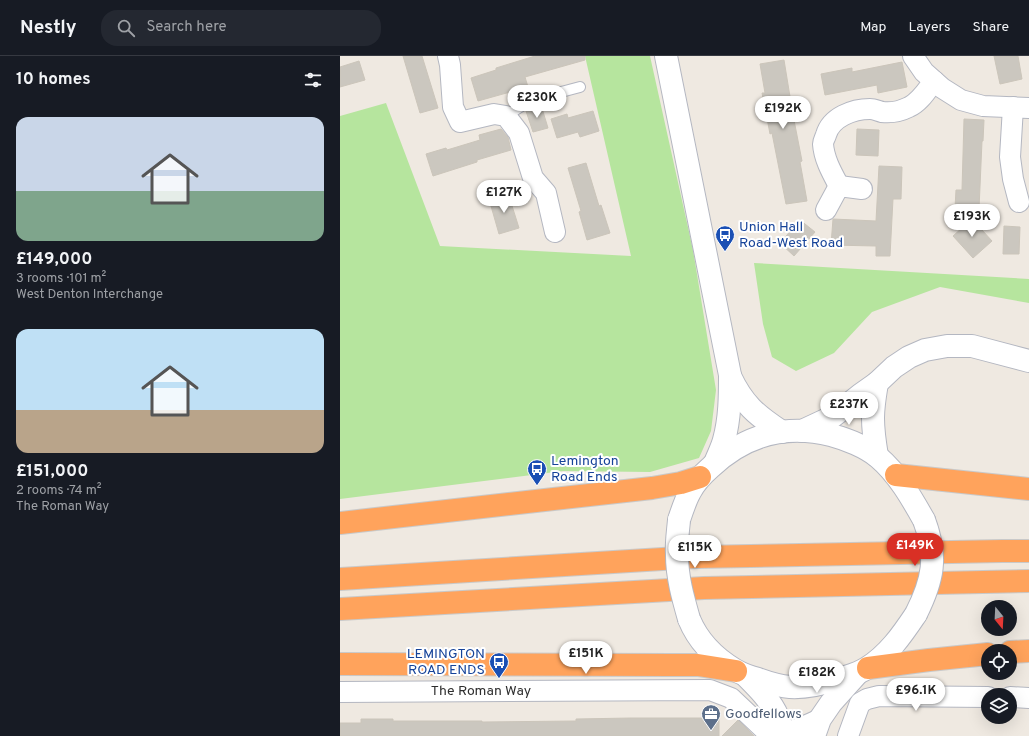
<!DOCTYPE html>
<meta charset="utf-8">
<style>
:root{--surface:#171b24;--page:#242831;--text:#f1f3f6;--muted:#9ea1a6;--line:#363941;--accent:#d93025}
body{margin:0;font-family:Overpass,sans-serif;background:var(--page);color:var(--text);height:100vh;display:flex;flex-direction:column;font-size:15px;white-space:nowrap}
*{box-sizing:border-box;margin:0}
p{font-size:13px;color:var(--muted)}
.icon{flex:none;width:22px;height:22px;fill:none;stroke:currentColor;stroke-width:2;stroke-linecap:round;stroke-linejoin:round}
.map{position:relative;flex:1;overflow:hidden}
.side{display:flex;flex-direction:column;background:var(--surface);width:340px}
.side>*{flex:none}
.needle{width:26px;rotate:162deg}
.fabs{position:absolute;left:641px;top:544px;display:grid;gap:8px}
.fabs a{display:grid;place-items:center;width:36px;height:36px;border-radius:50%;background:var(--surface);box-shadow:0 4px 16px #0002;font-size:20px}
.price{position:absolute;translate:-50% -34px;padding:0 9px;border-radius:14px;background:#fff;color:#222;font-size:13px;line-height:26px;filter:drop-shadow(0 1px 2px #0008)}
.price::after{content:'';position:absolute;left:50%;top:24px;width:12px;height:9px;margin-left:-6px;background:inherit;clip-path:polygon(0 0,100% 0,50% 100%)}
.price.selected{background:var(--accent);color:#fff}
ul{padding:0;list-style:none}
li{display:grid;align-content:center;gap:8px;height:212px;padding:0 16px}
li span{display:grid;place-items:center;height:124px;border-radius:12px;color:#555}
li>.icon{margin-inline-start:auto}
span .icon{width:72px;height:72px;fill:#fffc;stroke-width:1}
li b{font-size:17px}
h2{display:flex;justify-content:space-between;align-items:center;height:48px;padding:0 16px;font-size:17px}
header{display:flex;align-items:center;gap:24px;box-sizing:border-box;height:56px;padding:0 20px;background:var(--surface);border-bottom:1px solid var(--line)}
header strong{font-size:19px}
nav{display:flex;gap:22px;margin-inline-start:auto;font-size:14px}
.search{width:280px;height:36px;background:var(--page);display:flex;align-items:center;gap:10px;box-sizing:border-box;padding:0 14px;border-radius:16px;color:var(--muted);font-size:15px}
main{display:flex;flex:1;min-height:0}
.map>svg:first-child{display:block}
</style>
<header>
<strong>Nestly</strong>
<div class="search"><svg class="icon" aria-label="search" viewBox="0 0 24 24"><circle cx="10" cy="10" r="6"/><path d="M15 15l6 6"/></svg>Search here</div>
<nav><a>Map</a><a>Layers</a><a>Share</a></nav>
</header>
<main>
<section class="side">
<h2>10 homes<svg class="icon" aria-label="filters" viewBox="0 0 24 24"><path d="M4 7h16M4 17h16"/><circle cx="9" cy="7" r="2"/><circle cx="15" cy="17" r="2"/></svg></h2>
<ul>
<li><span style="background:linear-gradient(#c9d6e8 60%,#7fa58c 0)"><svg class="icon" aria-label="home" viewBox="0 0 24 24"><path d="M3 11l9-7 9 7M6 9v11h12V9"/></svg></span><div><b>£149,000</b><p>3 rooms · 101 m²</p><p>West Denton Interchange</p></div></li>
<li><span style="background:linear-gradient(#bfe0f5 65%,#b9a48a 0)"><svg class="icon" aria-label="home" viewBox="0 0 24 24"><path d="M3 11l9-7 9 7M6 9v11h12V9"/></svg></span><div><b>£151,000</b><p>2 rooms · 74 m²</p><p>The Roman Way</p></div></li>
</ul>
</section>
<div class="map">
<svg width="689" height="680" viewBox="0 0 689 680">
<rect width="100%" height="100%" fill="#efe9e1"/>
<!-- green -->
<g fill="#b6e59e">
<path d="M245,0H310L353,194L376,334L371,375L359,402L310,416L223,415L0,443V60L46,47L100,190L291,200Z"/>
<path d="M414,207L689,223V247L600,231L532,256L494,297L456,315L432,301L423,268Z"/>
</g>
<!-- building -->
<g fill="#cbc7bf" stroke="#cbc5ba">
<path d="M63,0H82L98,52L80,57Z"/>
<path d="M195,0H245V4L185,21L188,31L138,45L131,22L156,14V12Z"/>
<path d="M654,0H678L682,23L660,28Z"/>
<path d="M444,4L453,59L462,105L460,106L467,145L446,148L432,77L430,78L426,57L422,37H425L420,8Z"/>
<path d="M19,5L25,24L0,31V11Z"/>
<path d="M562,6L567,31L538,37L537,29L485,39L481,18L512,12V16Z"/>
<path d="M201,49L208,72L193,76L186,55L190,52Z"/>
<path d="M253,55L259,75L240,81L238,76L217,82L211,63L227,58L228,62Z"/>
<path d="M624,63L644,64L643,85H642L639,153L615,152L616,134H622Z"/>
<path d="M161,73L168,81L171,94L137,104V106L93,120L86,98L106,92L107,94L140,84L139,79Z"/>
<path d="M517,73L539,74L538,100L516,99Z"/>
<path d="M246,107L259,150L261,149L270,177L247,184L239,156L241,155L228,112Z"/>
<path d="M539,110L562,111L561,143H553L550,200H536V190L491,189L493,163L536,165Z"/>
<path d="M168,137L179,172L159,178L149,143Z"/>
<path d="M632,163L652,185L633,202L613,180Z"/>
<path d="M460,164L475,176L454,200L440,187Z"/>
<path d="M664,170L680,171L679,198H663Z"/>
<path d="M291,662H379V680H0V667H21V663H53V665H142V666L236,665V663Z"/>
<path d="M398,664L414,680H382Z"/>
</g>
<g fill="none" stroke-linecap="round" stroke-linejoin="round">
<defs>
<path id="lane" d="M166,60L191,44L240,31"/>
<g id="street">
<path d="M108,0L110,9L113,51L120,66L154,58L166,60L179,77L193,122L206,137L215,176"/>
<path d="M573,0L584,16L602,32L621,44L643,50L689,52"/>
<path d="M673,51L670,101L673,123L679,146"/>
<path d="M499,130C492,117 484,103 483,88C483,85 485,82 486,79C491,61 513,53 530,53C534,53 538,55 542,56C550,57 561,55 569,51C580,46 587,34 594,25"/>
<path d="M486,154L499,130L522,133"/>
<path d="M0,636L370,634L391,642L427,676C445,680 463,671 480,663"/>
<path d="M670,641L689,642"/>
<path d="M508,680L520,647L527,643L539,640L648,641"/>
</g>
<g id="secondary">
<path d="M326,0L390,319C390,340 390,362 384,384C382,392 378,399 375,407"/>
<path d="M390,320C403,348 416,359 442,376"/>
<path d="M537,327C535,339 533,350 533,362C533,375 535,388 537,400"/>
<path d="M462,375L492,361L505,351L520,339L537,327L554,311L569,301L585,294L607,290H632L689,305"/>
<path d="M339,464C342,455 345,445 350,436C355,426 363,418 371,411C405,379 446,368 491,379C506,383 526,391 538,401C558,418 571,441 584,464"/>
<path d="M349,563C358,585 375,602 395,614C402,618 410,621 418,623C429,627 439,630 450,631C467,632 483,628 499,623C508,620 518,618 527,612C548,599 562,579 576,558"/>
<path d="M407,621C419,633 431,645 438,661C441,667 442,674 443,680"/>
<path d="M474,680L480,663L491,647L517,618"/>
</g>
<g id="highway">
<path d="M556,419L689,433"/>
<path d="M0,467L312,432L341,427L360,421"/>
<path d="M0,523L355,501L662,495H689"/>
<path d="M0,553L364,532L689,525"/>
<path d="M670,596L689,595"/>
<path d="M0,608L333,609H358L396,615"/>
<path d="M528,612L589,604L648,598"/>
</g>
</defs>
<!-- lane casing -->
<use href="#lane" stroke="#b4b7c1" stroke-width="12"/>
<!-- street casing -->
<use href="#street" stroke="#b4b7c1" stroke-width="22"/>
<!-- secondary casing -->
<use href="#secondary" stroke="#b4b7c1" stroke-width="24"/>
<!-- highway casing -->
<use href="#highway" stroke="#c9c9c9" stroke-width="24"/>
<!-- lane -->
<use href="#lane" stroke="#fff" stroke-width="10"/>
<!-- street -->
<use href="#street" stroke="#fff" stroke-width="20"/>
<!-- secondary -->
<use href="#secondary" stroke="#fff" stroke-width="22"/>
<!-- highway -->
<use href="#highway" stroke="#ffa35c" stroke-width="22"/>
<defs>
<g id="secondary-bridge">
<path d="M339,464C338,476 336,487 337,499C337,521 343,542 349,563"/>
<path d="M576,558C593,524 598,501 584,464"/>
</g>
</defs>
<!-- secondary-bridge casing -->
<use href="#secondary-bridge" stroke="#b4b7c1" stroke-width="24" stroke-linecap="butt"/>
<!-- secondary-bridge -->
<use href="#secondary-bridge" stroke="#fff" stroke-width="22"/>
</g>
<!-- icons -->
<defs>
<symbol id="bus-pin" viewBox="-11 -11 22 30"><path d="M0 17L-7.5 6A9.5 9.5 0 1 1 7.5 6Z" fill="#1a4fb4" stroke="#fff"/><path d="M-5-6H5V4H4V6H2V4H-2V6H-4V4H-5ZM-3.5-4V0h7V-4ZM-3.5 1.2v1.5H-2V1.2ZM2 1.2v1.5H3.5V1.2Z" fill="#fff"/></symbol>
<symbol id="office-pin" viewBox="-11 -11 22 30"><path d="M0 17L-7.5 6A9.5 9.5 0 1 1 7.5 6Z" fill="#5c6f8a" stroke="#fff"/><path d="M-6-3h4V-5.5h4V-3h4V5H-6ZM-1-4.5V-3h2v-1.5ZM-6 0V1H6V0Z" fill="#fff"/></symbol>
</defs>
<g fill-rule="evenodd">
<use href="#bus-pin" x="374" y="168" width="22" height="30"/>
<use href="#bus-pin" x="186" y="402" width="22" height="30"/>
<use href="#bus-pin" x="148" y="595" width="22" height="30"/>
<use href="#office-pin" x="360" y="647" width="22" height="30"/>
</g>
<g text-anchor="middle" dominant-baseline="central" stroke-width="4" stroke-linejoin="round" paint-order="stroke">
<!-- transit labels -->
<g font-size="14" fill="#164399" stroke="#fff" text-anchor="start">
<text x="399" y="171">Union Hall<tspan x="399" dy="16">Road-West Road</tspan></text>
<text x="211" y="405">Lemington<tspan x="211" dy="16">Road Ends</tspan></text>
<text x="145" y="598" text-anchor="end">LEMINGTON<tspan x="145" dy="16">ROAD ENDS</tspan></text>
</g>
<!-- street labels -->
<g font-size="14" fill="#2e2e2e" stroke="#fff">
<text x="141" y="635">The Roman Way</text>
</g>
<!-- service labels -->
<g font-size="14" fill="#4e5e75" stroke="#fff" text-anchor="start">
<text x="385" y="658">Goodfellows</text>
</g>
</g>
</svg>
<div class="fabs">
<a><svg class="needle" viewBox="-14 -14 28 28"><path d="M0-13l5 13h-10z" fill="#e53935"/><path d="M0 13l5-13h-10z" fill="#9ea1a6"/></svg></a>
<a><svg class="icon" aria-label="locate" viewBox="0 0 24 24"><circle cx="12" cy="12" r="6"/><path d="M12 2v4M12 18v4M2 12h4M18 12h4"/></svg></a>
<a><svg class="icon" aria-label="layers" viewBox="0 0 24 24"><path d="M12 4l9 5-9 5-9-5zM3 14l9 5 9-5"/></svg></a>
</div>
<b class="price" style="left:197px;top:63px">£230K</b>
<b class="price" style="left:443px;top:74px">£192K</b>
<b class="price" style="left:164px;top:158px">£127K</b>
<b class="price" style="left:632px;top:182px">£193K</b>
<b class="price" style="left:509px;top:370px">£237K</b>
<b class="price selected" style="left:575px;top:511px">£149K</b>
<b class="price" style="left:355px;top:513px">£115K</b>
<b class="price" style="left:246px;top:619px">£151K</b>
<b class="price" style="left:477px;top:638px">£182K</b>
<b class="price" style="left:576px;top:656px">£96.1K</b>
</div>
</main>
